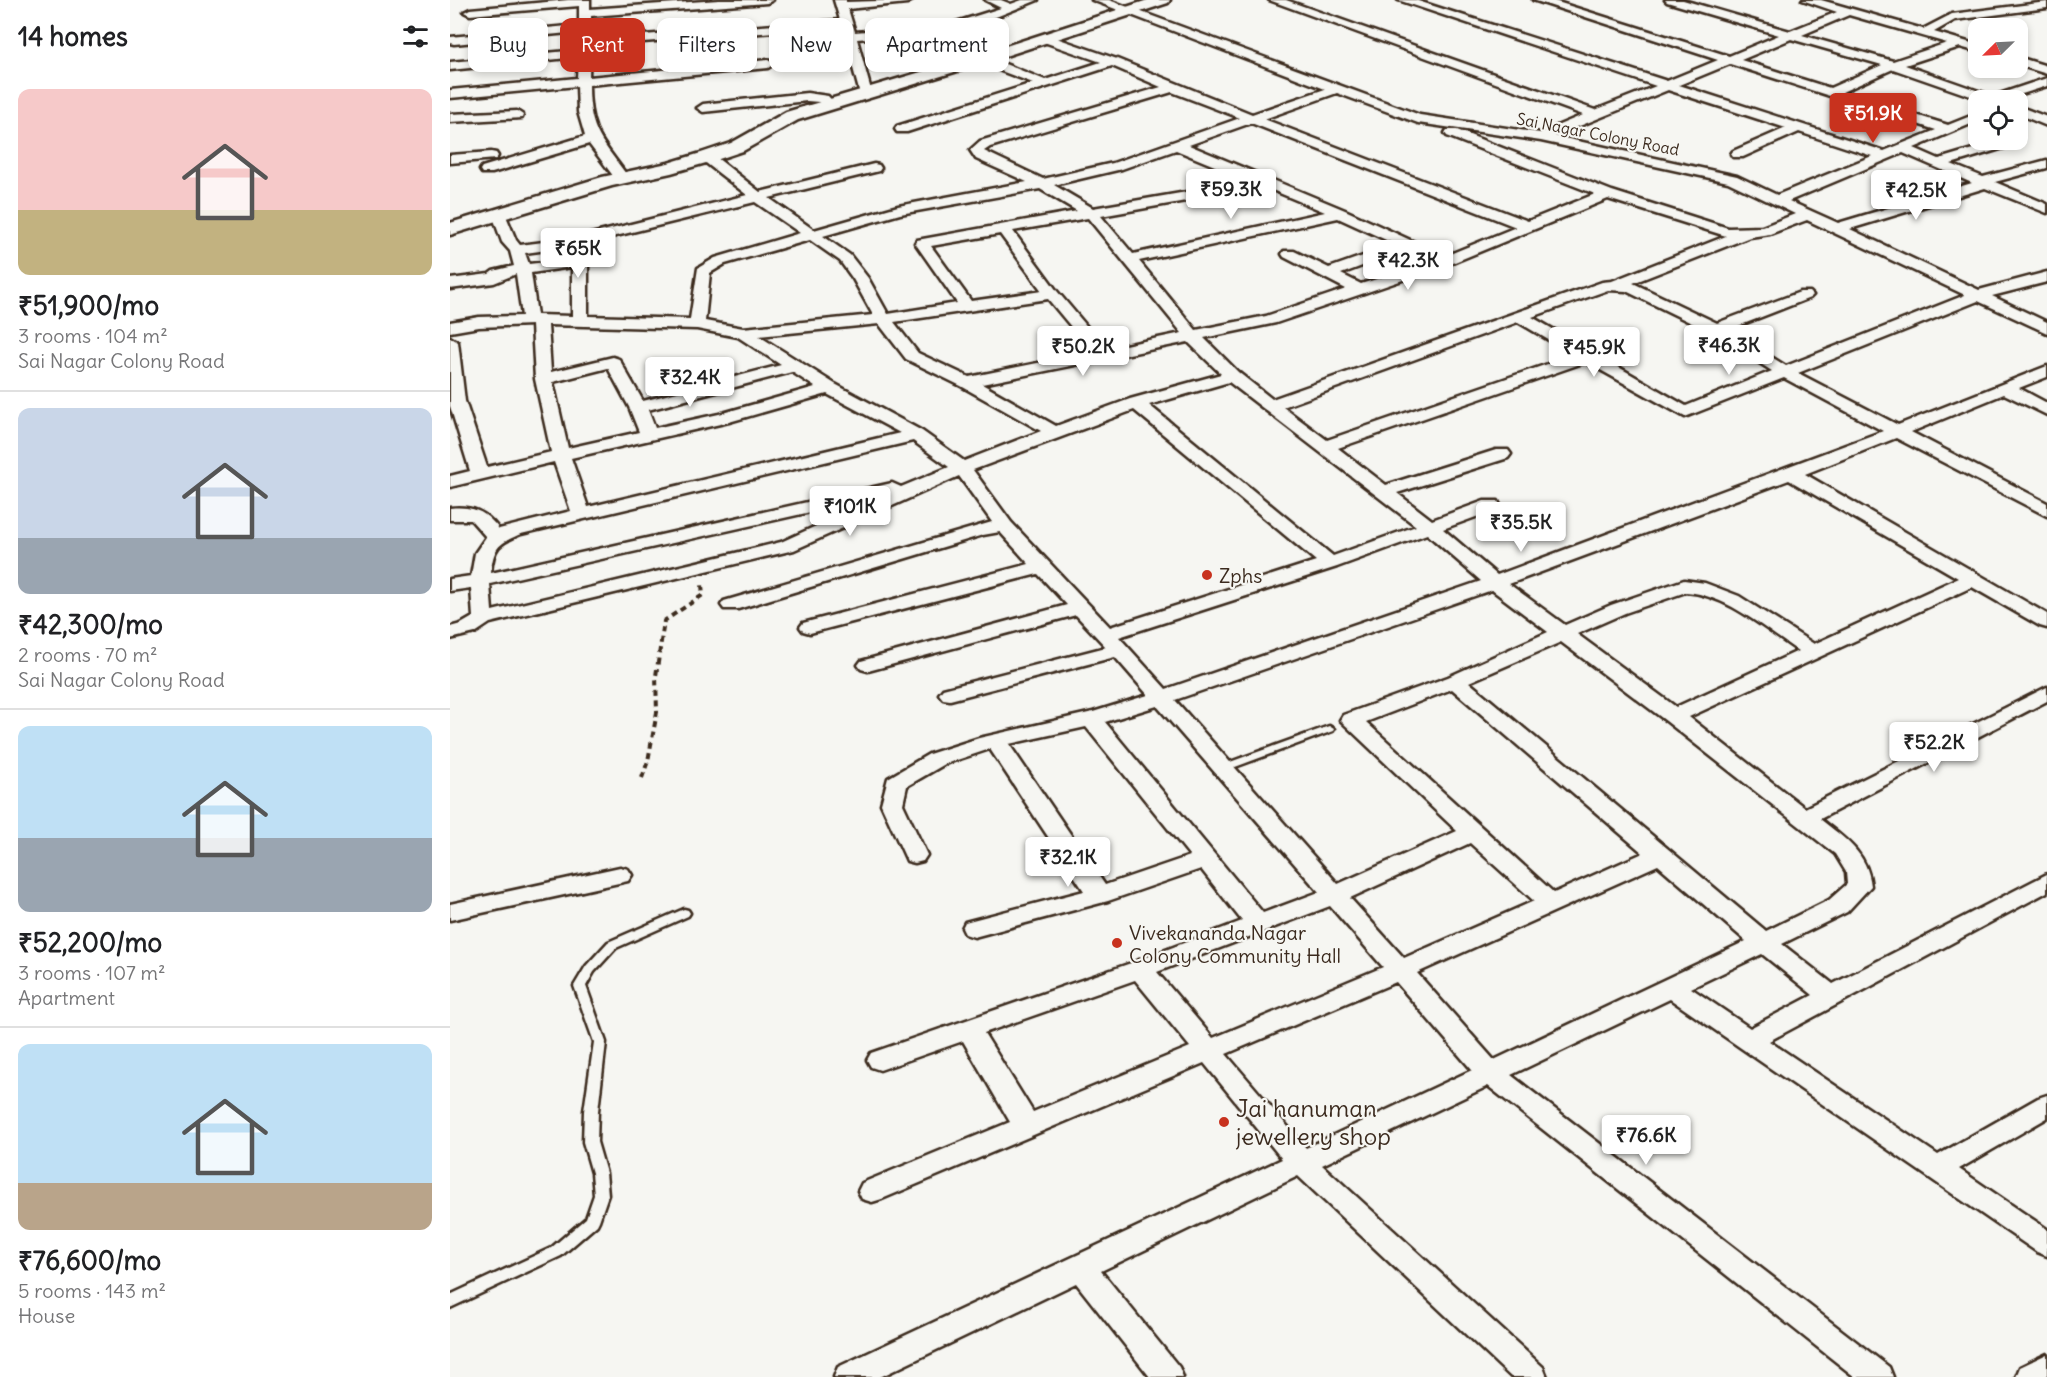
<!DOCTYPE html>
<meta charset="utf-8">
<style>
:root{--surface:#fff;--page:#f6f6f6;--text:#202124;--muted:#757577;--line:#e0e0e0;--accent:#c8321e}
body{margin:0;font-family:Delius,sans-serif;background:var(--page);color:var(--text);height:100vh;display:flex;flex-direction:column;font-size:22px;white-space:nowrap}
*{box-sizing:border-box;margin:0}
p{font-size:20px;color:var(--muted)}
.icon{flex:none;width:33px;height:33px;fill:none;stroke:currentColor;stroke-width:2;stroke-linecap:round;stroke-linejoin:round}
.map{position:relative;flex:1;overflow:hidden}
.sheet{display:flex;flex-direction:column;background:var(--surface);width:450px}
.sheet>*{flex:none}
.banner{position:absolute;left:18px;top:18px;width:570px;height:54px;display:flex;gap:12px}
.needle{width:39px;rotate:246deg}
.fabs{position:absolute;left:1518px;top:18px;display:grid;gap:12px}
.fabs a{display:grid;place-items:center;width:60px;height:60px;border-radius:12px;background:var(--surface);box-shadow:0 3px 9px #0003;font-size:30px}
.price{position:absolute;translate:-50% -51px;padding:0 14px;border-radius:6px;background:#fff;color:#222;font-size:20px;line-height:39px;filter:drop-shadow(0 2px 3px #0008)}
.price::after{content:'';position:absolute;left:50%;top:36px;width:18px;height:14px;margin-left:-9px;background:inherit;clip-path:polygon(0 0,100% 0,50% 100%)}
.price.current{background:var(--accent);color:#fff}
ul{padding:0;list-style:none}
li{display:grid;align-content:center;gap:12px;height:318px;padding:0 18px}
li+li{border-top:2px solid var(--line)}
li span{display:grid;place-items:center;height:186px;border-radius:12px;color:#555}
li>.icon{margin-inline-start:auto}
span .icon{width:108px;height:108px;fill:#fffc;stroke-width:1}
li b{font-size:26px}
h2{display:flex;justify-content:space-between;align-items:center;height:72px;padding:0 18px;font-size:26px}
.tag{padding:0 21px;border-radius:12px;background:var(--surface);box-shadow:0 3px 9px #0003;font-size:21px;line-height:54px}
.tag.current{background:var(--accent);color:#fff}
main{display:flex;flex:1;min-height:0}
.map>svg:first-child{display:block}
</style>
<main>
<section class="sheet">
<h2>14 homes<svg class="icon" aria-label="filters" viewBox="0 0 24 24"><path d="M4 7h16M4 17h16"/><circle cx="9" cy="7" r="2"/><circle cx="15" cy="17" r="2"/></svg></h2>
<ul>
<li><span style="background:linear-gradient(#f6c9c9 65%,#c2b280 0)"><svg class="icon" aria-label="home" viewBox="0 0 24 24"><path d="M3 11l9-7 9 7M6 9v11h12V9"/></svg></span><div><b>₹51,900/mo</b><p>3 rooms · 104 m²</p><p>Sai Nagar Colony Road</p></div></li>
<li><span style="background:linear-gradient(#c9d6e8 70%,#9aa5b1 0)"><svg class="icon" aria-label="home" viewBox="0 0 24 24"><path d="M3 11l9-7 9 7M6 9v11h12V9"/></svg></span><div><b>₹42,300/mo</b><p>2 rooms · 70 m²</p><p>Sai Nagar Colony Road</p></div></li>
<li><span style="background:linear-gradient(#bfe0f5 60%,#9aa5b1 0)"><svg class="icon" aria-label="home" viewBox="0 0 24 24"><path d="M3 11l9-7 9 7M6 9v11h12V9"/></svg></span><div><b>₹52,200/mo</b><p>3 rooms · 107 m²</p><p>Apartment</p></div></li>
<li><span style="background:linear-gradient(#bfe0f5 75%,#b9a48a 0)"><svg class="icon" aria-label="home" viewBox="0 0 24 24"><path d="M3 11l9-7 9 7M6 9v11h12V9"/></svg></span><div><b>₹76,600/mo</b><p>5 rooms · 143 m²</p><p>House</p></div></li>
</ul>
</section>
<div class="map">
<svg width="1597" height="1377" viewBox="0 0 1597 1377">
<rect width="100%" height="100%" fill="#f6f6f2"/>
<filter id="ink" filterUnits="userSpaceOnUse"><feTurbulence type="fractalNoise" baseFrequency=".0167" numOctaves="2"/><feDisplacementMap in="SourceGraphic" scale="12" xChannelSelector="R" yChannelSelector="G"/><feConvolveMatrix kernelMatrix="1 2 1 2 8 2 1 2 1" color-interpolation-filters="sRGB"/></filter>
<g filter="url(#ink)">
<g fill="none" stroke-linecap="round" stroke-linejoin="round">
<defs>
<g id="service">
<path d="M879,726L884,729L883,731L777,770L773,772L767,768L769,766Z"/>
<path d="M234,909L238,910L240,913L238,916L166,948L144,972L136,986L156,1042L148,1111L147,1142L156,1173L158,1195L149,1221L147,1225L111,1256L0,1308V1295L101,1248L136,1218L144,1195L142,1173L133,1142L134,1111L144,1042L124,986L136,966L158,942Z"/>
</g>
<g id="minor">
<path d="M118,0H140V9L269,0H323L317,3L141,16V39L390,20L384,0H396V2L463,0L457,3L398,9L405,32L500,24L551,8L535,0H551L561,4L572,0H588L526,25L500,32L407,39L422,94L416,98L410,94L392,27L140,46L139,77L318,60L324,64L318,68L139,85C139,134 153,141 179,178L177,181H167L139,144L42,173H32L30,170L32,167L135,136L128,112L127,86L0,98V90L127,78L128,57L0,70V62L128,50L129,32L4,44L0,43V37L129,25V6L20,15L14,12L20,9Z"/>
<path d="M642,0H659L970,115L1090,133L1133,115L819,0H836L1145,110L1206,86L948,0H965L1217,81L1268,60L1083,0H1101L1279,56L1329,35L1217,2L1215,0H1233L1340,31L1387,12L1352,0H1371L1473,29L1502,14L1597,2V8L1505,20L1484,32L1528,45V52L1510,47L1455,65L1543,96L1597,78V86L1553,100H1532L1443,69L1392,92L1498,125L1528,113V121L1464,148L1489,159L1553,140H1568V137H1570L1572,140L1570,143L1501,164L1533,177L1597,160V168L1545,182L1597,204V213L1535,188L1400,229L1529,290L1597,272V282L1542,296L1597,322V333L1528,301L1348,373L1448,425L1597,366V377L1569,388L1597,403V415L1554,394L1461,432L1597,503V516L1446,438L1355,474L1597,614V628L1590,626L1522,587L1239,717L1355,808L1597,687V701L1370,819C1394,838 1418,853 1421,886L1397,912L1332,944L1383,984L1597,874V892L1319,1041L1488,1155L1588,1098L1597,1095V1118L1509,1169L1597,1229V1256L1587,1252L1220,999L1061,1075L1439,1367L1443,1377H1405L1038,1086L872,1165L1093,1367L1097,1377H1061L848,1176L651,1271L729,1367L733,1377H700L626,1283L430,1377H384L388,1367L832,1159L754,1063L432,1199L422,1202L412,1199L408,1191L412,1183L560,1122L513,1041L430,1070L421,1067L417,1060L421,1053L681,963L792,921L751,869L658,901L524,937L515,934L512,928L515,922L634,891L540,749L495,764L457,786L453,804L477,855L473,861L465,863L457,861L431,804L438,778L479,754L529,738L643,712L698,695L665,657L500,700L493,699L489,694L493,689L656,647L626,615L418,671L411,669L408,665L411,661L617,605L588,574L360,633L353,631L350,627L353,623L579,564L550,532L533,535L288,609H274L271,605L274,601L542,522L509,476L344,550L40,623L25,633L0,639V627L11,624L23,617L21,588L0,591V579L21,576L25,553L36,537L21,520H0V508C23,506 35,511 49,529L121,511L104,462L0,487V476L20,471L0,406V337L8,342L15,401L37,467L101,452L85,379L82,325L29,327L0,332V322L29,317L72,316L66,274L44,283L0,289V279L39,274L43,271L64,266L60,251L52,242L42,214L44,211H54L66,240L70,245L125,238L297,195L252,160L250,157L257,153L262,154L310,192L424,164L429,165L431,168L429,171L319,198L364,230L448,206L577,182L526,159L520,150L530,141L711,87L662,66L457,132H447L445,129L447,126L583,83L527,62V56H535L595,80L651,62L591,41L589,38L595,34L667,59L802,114L875,89ZM1399,15L1497,43L1443,61L1352,35ZM1341,39L1432,65L1380,88L1291,60ZM1280,64L1486,130L1434,151L1229,85ZM1218,90L1336,128L1283,151L1281,154L1283,157H1293L1349,132L1422,156L1327,195L1287,176L1105,136ZM722,92L790,118L663,163L593,179L534,151L540,147ZM887,93L968,123L1091,141L1278,182L1345,214L1312,227L1278,228L1162,191L1007,130H997L995,133L997,136L1145,194L1078,221L814,119ZM801,123L1066,227L995,256L895,210L739,145ZM726,150L801,181L643,208L604,185L672,169ZM1453,153L1522,183L1388,223L1339,201ZM815,187L875,212L683,254L651,216ZM590,189L627,211L467,240L465,243L507,303L438,314L418,278L400,255L373,236L450,214ZM1158,199L1276,236L1162,281L1152,282L822,399L788,372L754,338L826,323L1000,264ZM305,202L350,233L265,258L248,268L240,319L138,316V262L133,244ZM638,218L732,333L656,349L607,291L563,231ZM888,218L982,261L911,284L891,274L923,262L925,259L923,256H913L879,268L844,251H834L832,254L834,257L896,289L816,316L746,330L689,261ZM1357,220L1515,295L1336,366L1278,330L1360,298L1363,295L1360,292H1350L1267,323L1183,283L1300,237L1320,234ZM550,234L592,291L521,301L481,246ZM360,240L390,261L403,279L423,315L293,328L255,321L260,273L275,264ZM119,247L122,259L79,264L75,253ZM122,267V316L87,315L81,273ZM1158,290L1176,291L1260,332L1322,371L1236,406L1082,317ZM598,299L642,352L519,377L468,353L444,322ZM1068,322L1124,355L877,440L833,407ZM429,324L456,359L511,386L591,431L514,461L472,431L385,384L309,336ZM98,325L247,329L288,337L331,365L193,401L169,359L163,357L101,372ZM738,342L771,374L680,399L606,426L532,384ZM1136,362L1235,417L1334,378L1433,431L1047,575L993,529L1048,509L1050,505L1048,501H1034L982,520L947,493L1058,458L1061,454L1058,450H1046L936,485L888,448ZM158,368L179,407L189,432L118,448L103,382ZM342,372L365,387L269,414L205,428L198,410ZM779,382L966,526L883,556L699,405ZM377,394L450,433L138,507L121,458L279,422ZM684,410L866,561L660,627L561,522L523,470ZM463,441L499,467L451,487L442,483L41,573C43,547 49,543 71,534ZM1339,480L1508,578L1364,644L1289,596L1255,583L1234,580L1161,605L1115,625L1059,584ZM432,496L331,542L42,611L40,584ZM977,534L1031,581L716,689L669,637L887,567ZM1042,590L1098,632L998,677L893,715L890,720L1007,831L888,884L725,700ZM1236,592C1277,595 1315,629 1348,651L1226,707L1127,634L1175,613ZM1111,642L1216,721L1385,854L1396,872L1397,884L1379,900L1316,931L1019,682ZM1002,689L1193,853L1104,893L916,722ZM707,706L869,892L813,913L655,722ZM636,727L740,856L655,885L559,744ZM1020,843L1084,901L954,958L900,898ZM1208,865L1296,941L1044,1060L967,973ZM880,906L933,967L763,1038L707,972ZM1312,954L1363,995L1300,1028L1241,988ZM685,980L740,1047L583,1112L534,1033ZM946,982L1022,1070L856,1148L776,1054Z"/>
<path d="M1568,57L1597,66V74L1568,65Z"/>
<path d="M357,93L378,96L386,105L380,109L369,102L357,101L253,112L247,108L253,104Z"/>
<path d="M1568,106L1597,117V126L1568,114Z"/>
<path d="M67,111L73,115L72,118L0,122V114Z"/>
<path d="M41,152L46,153L48,156L46,159L0,163V155Z"/>
<path d="M170,867L178,869L182,875L178,881L0,920V904Z"/>
<path d="M1597,1354V1377H1566L1570,1367Z"/>
</g>
<path id="tertiary" d="M698,0H720L718,3L537,62L348,120L293,151L263,161L221,173L162,186L0,235V223L152,177L218,163L251,153L281,143L336,112L525,56Z"/>
</defs>
<!-- service casing -->
<use href="#service" stroke="#3b2a1e" stroke-width="5"/>
<!-- minor casing -->
<use href="#minor" stroke="#3b2a1e" stroke-width="5"/>
<!-- tertiary casing -->
<use href="#tertiary" stroke="#3b2a1e" stroke-width="5"/>
<!-- path -->
<path stroke="#3b2a1e" stroke-width="4" stroke-dasharray="6 4.5" stroke-linecap="butt" d="M192,778L198,761L207,712L206,676L214,621L253,595L252,585"/>
<!-- service -->
<use href="#service" fill="#f6f6f2" fill-rule="evenodd"/>
<!-- minor -->
<use href="#minor" fill="#f6f6f2" fill-rule="evenodd"/>
<!-- tertiary -->
<use href="#tertiary" fill="#f6f6f2" fill-rule="evenodd"/>
</g>
</g>
<!-- markers -->
<g fill="#c8321e" stroke="#f6f6f2" stroke-width="2">
<circle cx="757" cy="575" r="6"/>
<circle cx="667" cy="943" r="6"/>
<circle cx="774" cy="1122" r="6"/>
</g>
<g text-anchor="middle" dominant-baseline="central" stroke-width="4.5" stroke-linejoin="round" paint-order="stroke">
<!-- far-street labels -->
<g font-size="16" fill="#3b2a1e" stroke="#f6f6f2">
<text transform="translate(1148 134) rotate(11)">Sai Nagar Colony Road</text>
</g>
<!-- poi labels -->
<g font-size="20" fill="#3b2a1e" stroke="#f6f6f2" text-anchor="start">
<text x="769" y="575">Zphs</text>
<text x="679" y="932">Vivekananda Nagar<tspan x="679" dy="23">Colony Community Hall</tspan></text>
</g>
<!-- near-poi labels -->
<g font-size="24" fill="#3b2a1e" stroke="#f6f6f2" text-anchor="start">
<text x="786" y="1108">Jai hanuman<tspan x="786" dy="28">jewellery shop</tspan></text>
</g>
</g>
</svg>
<div class="fabs">
<a><svg class="needle" viewBox="-14 -14 28 28"><path d="M0-13l5 13h-10z" fill="#e53935"/><path d="M0 13l5-13h-10z" fill="#757577"/></svg></a>
<a><svg class="icon" aria-label="locate" viewBox="0 0 24 24"><circle cx="12" cy="12" r="6"/><path d="M12 2v4M12 18v4M2 12h4M18 12h4"/></svg></a>
</div>
<b class="price current" style="left:1423px;top:144px">₹51.9K</b>
<b class="price" style="left:781px;top:220px">₹59.3K</b>
<b class="price" style="left:1466px;top:221px">₹42.5K</b>
<b class="price" style="left:128px;top:279px">₹65K</b>
<b class="price" style="left:958px;top:291px">₹42.3K</b>
<b class="price" style="left:1279px;top:376px">₹46.3K</b>
<b class="price" style="left:633px;top:377px">₹50.2K</b>
<b class="price" style="left:1144px;top:378px">₹45.9K</b>
<b class="price" style="left:240px;top:408px">₹32.4K</b>
<b class="price" style="left:400px;top:537px">₹101K</b>
<b class="price" style="left:1071px;top:553px">₹35.5K</b>
<b class="price" style="left:1484px;top:773px">₹52.2K</b>
<b class="price" style="left:618px;top:888px">₹32.1K</b>
<b class="price" style="left:1196px;top:1166px">₹76.6K</b>
<div class="banner">
<a class="tag">Buy</a>
<a class="tag current">Rent</a>
<a class="tag">Filters</a>
<a class="tag">New</a>
<a class="tag">Apartment</a>
</div>
</div>
</main>
